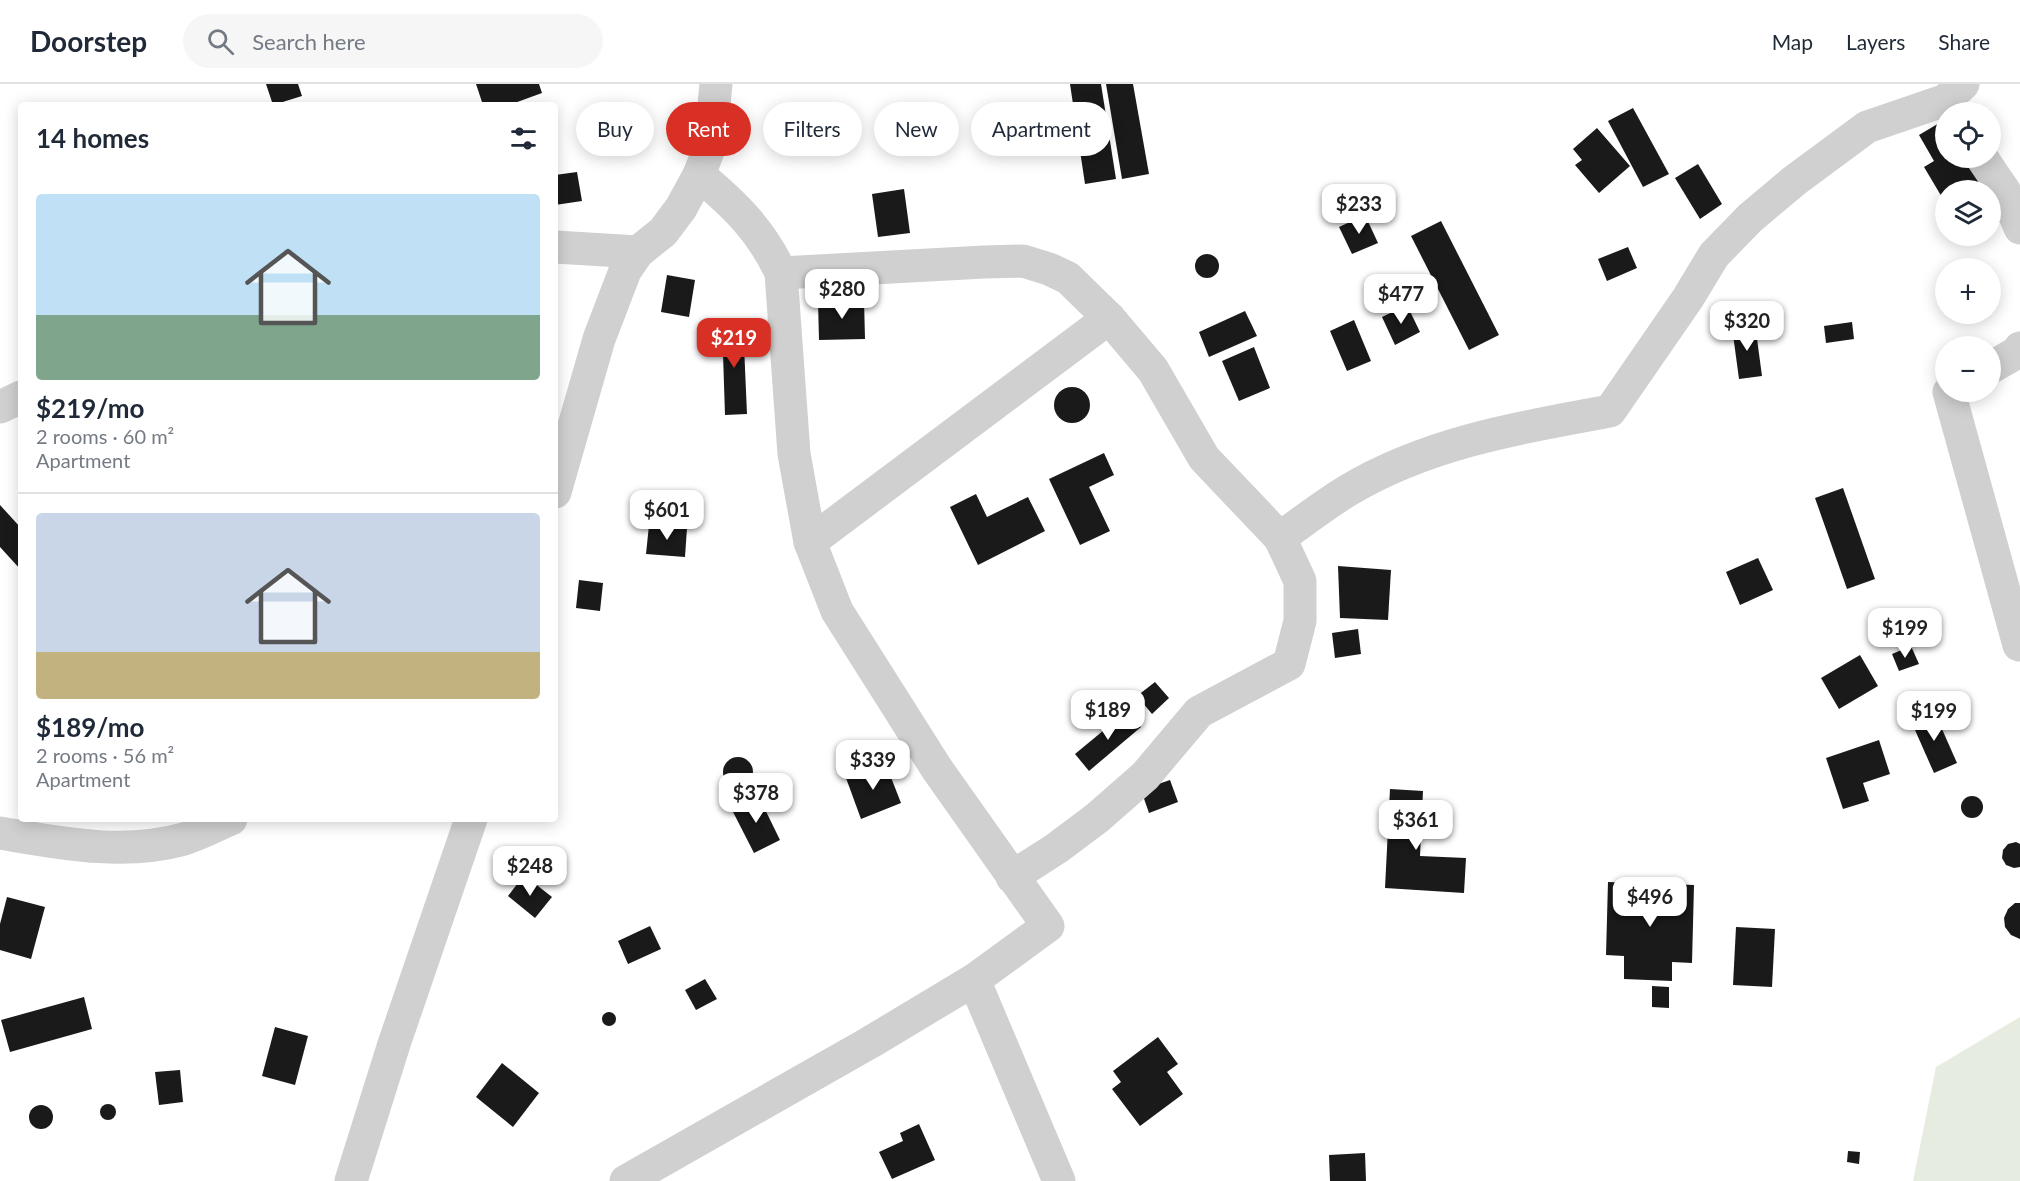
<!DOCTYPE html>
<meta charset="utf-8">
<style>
:root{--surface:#fff;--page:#f6f6f7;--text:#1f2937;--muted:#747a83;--line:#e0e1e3;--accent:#d93025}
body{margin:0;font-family:Lato,sans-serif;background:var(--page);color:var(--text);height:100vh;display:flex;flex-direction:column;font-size:22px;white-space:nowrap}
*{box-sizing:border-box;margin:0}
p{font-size:20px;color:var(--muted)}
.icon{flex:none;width:33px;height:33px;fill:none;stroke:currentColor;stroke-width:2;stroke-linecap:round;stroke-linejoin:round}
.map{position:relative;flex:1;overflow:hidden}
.side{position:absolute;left:18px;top:18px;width:540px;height:720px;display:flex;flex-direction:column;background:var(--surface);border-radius:6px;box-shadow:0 3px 15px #0003}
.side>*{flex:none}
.banner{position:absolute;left:576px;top:18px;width:570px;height:54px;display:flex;gap:12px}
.fabs{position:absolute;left:1935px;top:18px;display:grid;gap:12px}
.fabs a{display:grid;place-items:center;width:66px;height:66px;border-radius:50%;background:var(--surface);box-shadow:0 3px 15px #0003;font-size:30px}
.price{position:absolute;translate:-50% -51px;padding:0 14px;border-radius:12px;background:#fff;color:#222;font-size:20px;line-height:39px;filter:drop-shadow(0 2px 3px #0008)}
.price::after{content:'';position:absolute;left:50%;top:36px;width:18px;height:14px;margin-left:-9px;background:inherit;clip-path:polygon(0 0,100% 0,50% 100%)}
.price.active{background:var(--accent);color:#fff}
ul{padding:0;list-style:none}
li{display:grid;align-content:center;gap:12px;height:318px;padding:0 18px}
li+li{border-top:2px solid var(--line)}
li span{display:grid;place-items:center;height:186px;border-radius:6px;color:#555}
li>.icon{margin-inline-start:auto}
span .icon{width:108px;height:108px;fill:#fffc;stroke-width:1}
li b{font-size:26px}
h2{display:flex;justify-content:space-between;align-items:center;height:72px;padding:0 18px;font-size:26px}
.chip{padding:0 21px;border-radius:27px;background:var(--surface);box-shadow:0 3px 15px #0003;font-size:21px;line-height:54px}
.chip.active{background:var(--accent);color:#fff}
header{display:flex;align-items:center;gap:36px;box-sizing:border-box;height:84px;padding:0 30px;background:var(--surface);border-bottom:2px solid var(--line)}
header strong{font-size:28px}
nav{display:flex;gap:33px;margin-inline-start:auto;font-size:21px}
.search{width:420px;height:54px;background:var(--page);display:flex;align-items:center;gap:15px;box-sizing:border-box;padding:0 21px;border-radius:33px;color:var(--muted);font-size:22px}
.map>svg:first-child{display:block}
</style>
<header>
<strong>Doorstep</strong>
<div class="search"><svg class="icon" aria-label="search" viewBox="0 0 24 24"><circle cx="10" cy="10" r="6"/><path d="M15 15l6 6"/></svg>Search here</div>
<nav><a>Map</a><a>Layers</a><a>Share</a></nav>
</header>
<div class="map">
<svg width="2020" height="1097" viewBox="0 0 2020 1097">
<rect width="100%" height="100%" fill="#fff"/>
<!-- green -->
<path fill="#e6ecdf" d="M2020,933V1097H1913L1936,983Z"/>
<!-- building -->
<g fill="#1a1a1a">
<path d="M266,0H298L302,12L273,21Z"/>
<path d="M476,0H539L542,9L509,21H483Z"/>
<path d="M1070,0H1101L1116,95L1085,100Z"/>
<path d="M1106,0H1133L1149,90L1122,95Z"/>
<path d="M1633,24L1669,90L1643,103L1608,37Z"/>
<path d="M1946,35V74H1967L1986,106H1946V120L1924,83L1934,77L1919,51Z"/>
<path d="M1597,44L1630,82L1599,109L1575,81L1582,76L1573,65Z"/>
<path d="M1698,80L1722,120L1700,135L1675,94Z"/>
<path d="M577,88L582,117L555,121V91Z"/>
<path d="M904,105L910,149L878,153L872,110Z"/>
<path d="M1990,114L2003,136L1990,143Z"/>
<path d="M1365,131L1378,159L1352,170L1339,143Z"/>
<path d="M1441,137L1499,251L1469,266L1411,152Z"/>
<path d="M1628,163L1637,184L1607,197L1598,175Z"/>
<circle cx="1207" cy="182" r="12"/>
<path d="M667,191L695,196L689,233L661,228Z"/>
<path d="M864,216L865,255L819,256L818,217Z"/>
<path d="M1407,221L1420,248L1395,261L1382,233Z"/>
<path d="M1245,227L1257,252L1209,273L1199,248Z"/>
<path d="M1354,236L1371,277L1347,287L1330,247Z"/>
<path d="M1852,238L1854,255L1826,259L1824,242Z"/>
<path d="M722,239H743L747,330L725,331Z"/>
<path d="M1755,240L1762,292L1739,295L1732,243Z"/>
<path d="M1254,263L1270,304L1239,317L1222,277Z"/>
<circle cx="1072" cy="321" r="18"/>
<path d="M1104,369L1114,391L1089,403L1110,447L1080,461L1049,395Z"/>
<path d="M1843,404L1875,495L1847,505L1815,414Z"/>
<path d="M976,410L987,433L1028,413L1045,447L978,481L950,423Z"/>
<path d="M0,421L21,444V486L0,463Z"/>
<path d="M649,441L687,444L685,473L646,470Z"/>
<path d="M1758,474L1773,506L1740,521L1726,488Z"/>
<path d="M1338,482L1391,486L1388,536L1340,534Z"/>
<path d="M579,496L603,499L600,527L576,524Z"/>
<path d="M1358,545L1361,570L1335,574L1332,549Z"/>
<path d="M1911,562L1919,580L1899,587L1892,570Z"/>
<path d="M1860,571L1878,602L1839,625L1821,594Z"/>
<path d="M1155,598L1169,614L1152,630L1137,612Z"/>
<path d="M1127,627L1141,643L1089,687L1075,670Z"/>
<path d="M1934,627L1957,679L1934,689L1911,637Z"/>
<path d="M1879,656L1890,690L1863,699L1869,717L1843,725L1826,674Z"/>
<circle cx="738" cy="688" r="15"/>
<path d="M885,678L901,719L861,735L846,694Z"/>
<path d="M1170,696L1178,718L1149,729L1141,706Z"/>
<path d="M1390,705L1423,707L1420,772L1466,774L1464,809L1385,804Z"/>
<path d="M758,711L780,756L754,769L731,724Z"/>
<circle cx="1972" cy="723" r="11"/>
<path d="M2016,758L2020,760V783L2014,784L2006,781L2002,774L2003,766L2008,760Z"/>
<path d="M524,791L552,813L535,834L508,812Z"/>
<path d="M1608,798L1694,801L1692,879L1672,878V897L1624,895V872L1606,871Z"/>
<path d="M7,813L45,823L31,875L0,866V840Z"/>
<path d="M2015,819H2020V855L2011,851L2005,843L2004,834L2008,825Z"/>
<path d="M650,842L661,865L628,880L618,857Z"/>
<path d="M1736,843L1775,845L1772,903L1733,901Z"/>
<path d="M705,895L717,915L696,926L685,906Z"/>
<path d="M1652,902L1669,903V924L1652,923Z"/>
<path d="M84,913L92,945L10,968L1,936Z"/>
<circle cx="609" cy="935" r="7"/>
<path d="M275,943L308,952L295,1001L262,992Z"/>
<path d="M1158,953L1178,980L1167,988L1183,1010L1140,1042L1112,1005L1121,998L1113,987Z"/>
<path d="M502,979L539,1009L513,1043L476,1013Z"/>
<path d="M180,986L183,1018L159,1021L155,988Z"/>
<circle cx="108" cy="1028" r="8"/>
<circle cx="41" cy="1033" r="12"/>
<path d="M919,1040L935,1076L892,1095L879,1068L903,1057L900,1049Z"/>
<path d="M1848,1067L1860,1068L1859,1080L1847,1078Z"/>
<path d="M1365,1069L1366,1097H1330L1329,1071Z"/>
</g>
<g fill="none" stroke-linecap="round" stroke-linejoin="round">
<!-- minor -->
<g stroke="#d0d0d0" stroke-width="33">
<path d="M1982,74L2005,108L2020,144"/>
<path d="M555,163L638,168"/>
<path d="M781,189L984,178L1023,177L1049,185L1068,194L1109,234L1153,286L1204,374L1280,454"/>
<path d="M1990,284L2016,269L2020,264"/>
<path d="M1949,308L2019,561"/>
<path d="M0,323L21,313"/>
<path d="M555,408L599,255L625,187L638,168L663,148L681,124L699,91L710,62L716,0"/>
<path d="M810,458L1109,234"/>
<path d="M0,749C60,759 123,772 184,755C200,750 215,742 231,735"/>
<path d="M1012,793L1057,764L1097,734L1145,692L1199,628L1289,580L1300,537V497L1280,454C1302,438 1324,421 1347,407C1426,359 1521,343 1610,327L1688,214L1714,171L1750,134L1794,97L1867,43L1946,16L1963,0"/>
<path d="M974,896L1059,1097"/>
<path d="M351,1097L394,960L471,735"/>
<path d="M626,1097L869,959L974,896L1048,842L937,685L837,527L810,458L794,370L781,189C761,146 735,121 699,91"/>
</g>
</g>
</svg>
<div class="fabs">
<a><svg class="icon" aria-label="locate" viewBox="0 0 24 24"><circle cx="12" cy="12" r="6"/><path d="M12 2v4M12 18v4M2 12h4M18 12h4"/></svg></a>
<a><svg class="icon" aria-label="layers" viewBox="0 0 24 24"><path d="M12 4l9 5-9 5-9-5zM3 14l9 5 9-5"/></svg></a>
<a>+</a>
<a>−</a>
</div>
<b class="price" style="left:1359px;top:151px">$233</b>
<b class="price" style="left:842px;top:236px">$280</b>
<b class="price" style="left:1401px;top:241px">$477</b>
<b class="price" style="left:1747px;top:268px">$320</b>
<b class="price active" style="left:734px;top:285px">$219</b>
<b class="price" style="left:667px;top:457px">$601</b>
<b class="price" style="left:1905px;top:575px">$199</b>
<b class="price" style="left:1108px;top:657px">$189</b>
<b class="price" style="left:1934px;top:658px">$199</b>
<b class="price" style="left:873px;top:707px">$339</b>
<b class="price" style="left:756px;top:740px">$378</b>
<b class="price" style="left:1416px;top:767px">$361</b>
<b class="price" style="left:530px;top:813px">$248</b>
<b class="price" style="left:1650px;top:844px">$496</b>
<div class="banner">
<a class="chip">Buy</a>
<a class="chip active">Rent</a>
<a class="chip">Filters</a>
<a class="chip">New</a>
<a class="chip">Apartment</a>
</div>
<section class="side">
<h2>14 homes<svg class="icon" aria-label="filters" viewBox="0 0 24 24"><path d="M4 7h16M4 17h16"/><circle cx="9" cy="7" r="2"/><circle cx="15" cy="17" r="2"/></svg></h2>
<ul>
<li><span style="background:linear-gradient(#bfe0f5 65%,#7fa58c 0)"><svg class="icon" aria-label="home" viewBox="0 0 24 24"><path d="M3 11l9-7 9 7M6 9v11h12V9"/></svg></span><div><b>$219/mo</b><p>2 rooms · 60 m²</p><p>Apartment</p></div></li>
<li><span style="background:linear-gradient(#c9d6e8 75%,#c2b280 0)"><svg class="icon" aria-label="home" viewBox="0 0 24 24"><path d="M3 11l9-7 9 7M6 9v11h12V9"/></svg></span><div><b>$189/mo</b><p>2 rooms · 56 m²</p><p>Apartment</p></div></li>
</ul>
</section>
</div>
